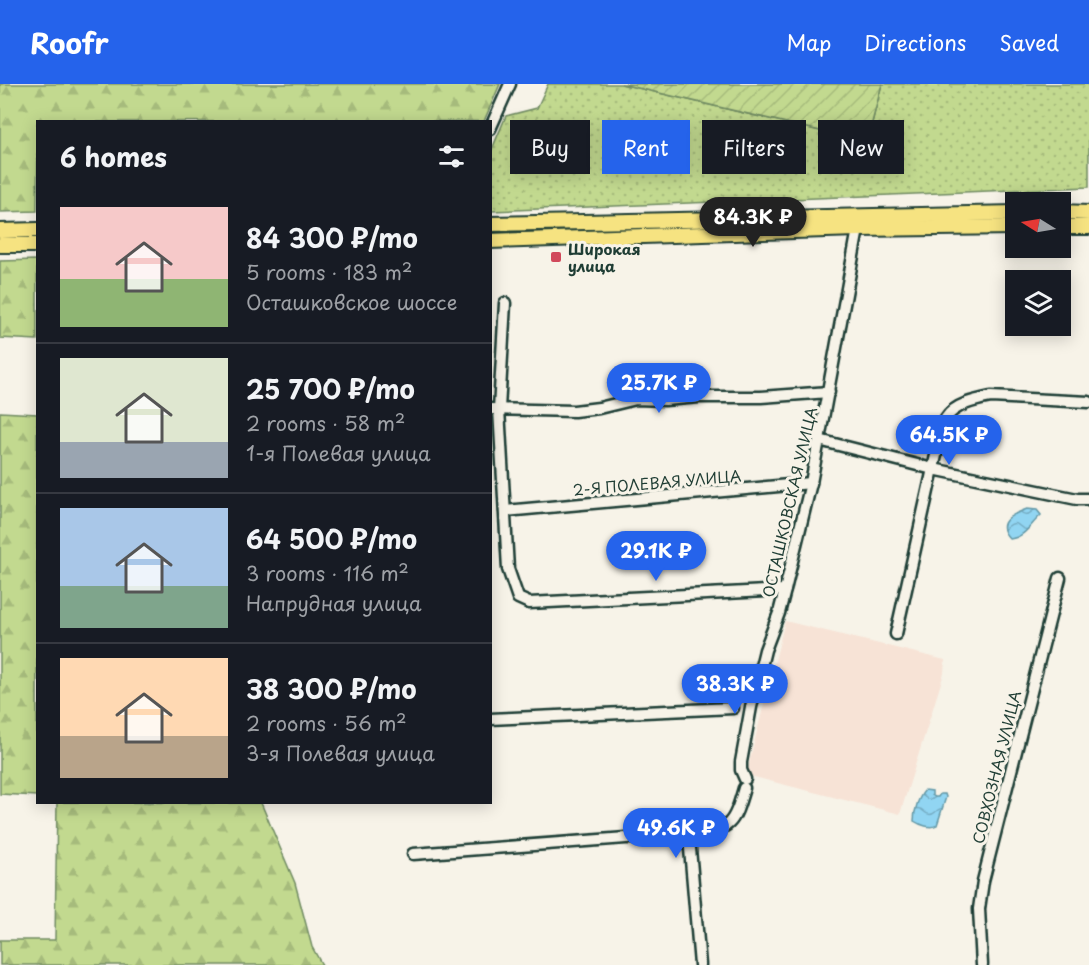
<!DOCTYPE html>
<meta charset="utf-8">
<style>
:root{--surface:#171b24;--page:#242831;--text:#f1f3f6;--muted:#9ea1a6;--line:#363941;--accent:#2563eb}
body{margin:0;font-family:"Playpen Sans",sans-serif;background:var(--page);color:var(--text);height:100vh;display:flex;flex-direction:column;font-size:22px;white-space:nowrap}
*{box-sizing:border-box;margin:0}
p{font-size:20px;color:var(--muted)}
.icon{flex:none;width:33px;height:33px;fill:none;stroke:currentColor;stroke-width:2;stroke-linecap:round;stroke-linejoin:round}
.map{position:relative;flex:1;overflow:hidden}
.drawer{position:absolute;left:36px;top:36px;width:456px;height:684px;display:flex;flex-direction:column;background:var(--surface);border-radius:0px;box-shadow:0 3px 15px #0003}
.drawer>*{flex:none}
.hud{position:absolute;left:510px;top:36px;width:489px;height:54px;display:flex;gap:12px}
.needle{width:39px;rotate:281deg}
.fabs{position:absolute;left:1005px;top:108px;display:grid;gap:12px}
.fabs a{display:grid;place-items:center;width:66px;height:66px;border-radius:0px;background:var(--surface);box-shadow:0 3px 15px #0003;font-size:30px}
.price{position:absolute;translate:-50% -51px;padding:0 14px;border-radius:21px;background:var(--accent);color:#fff;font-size:20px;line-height:39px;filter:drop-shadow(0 2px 3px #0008)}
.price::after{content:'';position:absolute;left:50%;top:36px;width:18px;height:14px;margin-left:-9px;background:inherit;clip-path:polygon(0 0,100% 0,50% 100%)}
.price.on{background:#222;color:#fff}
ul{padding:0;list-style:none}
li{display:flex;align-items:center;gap:18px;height:150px;padding:0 24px}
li+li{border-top:2px solid var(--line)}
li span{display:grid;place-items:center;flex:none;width:168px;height:120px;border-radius:0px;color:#555}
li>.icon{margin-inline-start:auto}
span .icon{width:72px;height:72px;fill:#fffc;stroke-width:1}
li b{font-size:26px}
h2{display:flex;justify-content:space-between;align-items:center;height:72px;padding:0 24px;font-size:26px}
.pill{padding:0 21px;border-radius:0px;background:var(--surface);box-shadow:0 3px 15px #0003;font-size:21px;line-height:54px}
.pill.on{background:var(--accent);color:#fff}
header{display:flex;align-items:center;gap:36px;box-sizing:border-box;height:84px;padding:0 30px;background:var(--accent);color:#fff}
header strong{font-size:28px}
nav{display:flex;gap:33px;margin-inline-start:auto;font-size:21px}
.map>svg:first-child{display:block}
</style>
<header>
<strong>Roofr</strong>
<nav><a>Map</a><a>Directions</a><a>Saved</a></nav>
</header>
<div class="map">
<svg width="1089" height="881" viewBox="0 0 1089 881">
<defs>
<pattern id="grass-dots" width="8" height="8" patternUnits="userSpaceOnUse" patternTransform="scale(1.5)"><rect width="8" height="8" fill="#c2d98f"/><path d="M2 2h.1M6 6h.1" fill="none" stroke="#a6bb7c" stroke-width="1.8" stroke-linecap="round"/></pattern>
<pattern id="forest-firs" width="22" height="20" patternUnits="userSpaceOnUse" patternTransform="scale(1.5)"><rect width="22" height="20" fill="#c2d98f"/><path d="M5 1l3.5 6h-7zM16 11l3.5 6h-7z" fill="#a6bb7c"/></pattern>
<pattern id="garden-furrows" width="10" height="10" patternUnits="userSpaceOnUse" patternTransform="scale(1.5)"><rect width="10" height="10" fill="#c2d98f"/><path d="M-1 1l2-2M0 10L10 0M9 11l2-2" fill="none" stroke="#a6bb7c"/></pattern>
<pattern id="water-waves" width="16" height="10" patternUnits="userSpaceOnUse" patternTransform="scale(1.5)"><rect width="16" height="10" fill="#91d5f2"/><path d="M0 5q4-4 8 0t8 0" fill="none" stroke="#76aec5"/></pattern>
</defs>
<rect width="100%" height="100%" fill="#f7f3e8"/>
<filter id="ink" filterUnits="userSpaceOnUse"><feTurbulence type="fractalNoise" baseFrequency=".0167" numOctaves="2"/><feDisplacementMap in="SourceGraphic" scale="12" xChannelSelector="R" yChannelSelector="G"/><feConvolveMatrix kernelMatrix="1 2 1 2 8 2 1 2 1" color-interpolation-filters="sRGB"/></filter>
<g filter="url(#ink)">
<!-- built -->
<path fill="#f7e3d6" d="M785,537L945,576L944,589L900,730L746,691Z"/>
<!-- grass -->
<path fill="url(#grass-dots)" stroke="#708b62" stroke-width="1.5" d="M548,0H621L867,58L882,0H1089V103L491,127L490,70L506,32L537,24Z"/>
<!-- forest -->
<g fill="url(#forest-firs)" stroke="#708b62" stroke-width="1.5">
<path d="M0,0H500L484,37L38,38L37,127L0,128Z"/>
<path d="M37,176V256L0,254V177Z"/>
<path d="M0,328L37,330V712L0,710Z"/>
<path d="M57,718L261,719L295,799L312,863L322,881H0V856H55Z"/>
</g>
<!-- garden -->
<path fill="url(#garden-furrows)" stroke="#708b62" stroke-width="1.5" d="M621,0H882L867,58Z"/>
<!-- water -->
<g fill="url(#water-waves)" stroke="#6398a6" stroke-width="1.5">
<path d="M1027,425L1037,426L1041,431C1030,441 1025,453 1010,455C993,438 1013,430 1027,425Z"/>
<path d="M925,706L932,707V711L935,713H938L940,710H945L946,713L937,741C931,745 920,741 914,737C914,727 918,714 925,706Z"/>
</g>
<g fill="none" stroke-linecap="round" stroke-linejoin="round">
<defs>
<g id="minor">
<path d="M490,45L510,0"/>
<path d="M505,219L499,325L508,485L518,514L529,519L785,506"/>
<path d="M490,325L574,327L599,324L636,315L665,316L699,313H761L829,308"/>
<path d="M819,356L933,385L1077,415H1089"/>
<path d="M505,427L811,399"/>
<path d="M896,550L941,349C943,344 944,338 946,334C955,320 976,316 991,313L1089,318"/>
<path d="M490,635L733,624"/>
<path d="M745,695L741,686V678L751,623L765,566L779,529L785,506L811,399L858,145"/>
<path d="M413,770L626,754L689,753"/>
<path d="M700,881L689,753C730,743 732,746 744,704"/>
<path d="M982,881L979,825L983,797L1060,494"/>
</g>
<g id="major">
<path d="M1060,128L1089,129"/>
<path d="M490,140L1016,129"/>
<path d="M1060,143H1089"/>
<path d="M0,147L38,146"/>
<path d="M490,157L858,145L1016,143"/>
<path d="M0,161H38"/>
</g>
</defs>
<!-- minor casing -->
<use href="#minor" stroke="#1f3d34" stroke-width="15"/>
<!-- major casing -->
<use href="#major" stroke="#1f3d34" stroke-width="18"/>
<!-- minor -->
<use href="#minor" stroke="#f7f3e8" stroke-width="10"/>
<!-- major -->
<use href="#major" stroke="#f6e381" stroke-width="14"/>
</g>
</g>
<!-- markers -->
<rect fill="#d1495b" stroke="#f7f3e8" stroke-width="2" x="550" y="167" width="12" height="12" rx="3"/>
<g text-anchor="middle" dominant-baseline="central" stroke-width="6" stroke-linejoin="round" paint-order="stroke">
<!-- poi labels -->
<g font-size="15" font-weight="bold" fill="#1f3d34" stroke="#f7f3e8" text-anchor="start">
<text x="568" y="164">Широкая<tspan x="568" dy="17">улица</tspan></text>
</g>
<!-- street labels -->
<g font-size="15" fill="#1f3d34" stroke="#f7f3e8">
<text transform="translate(657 398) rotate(-5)">2-Я ПОЛЕВАЯ УЛИЦА</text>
<text transform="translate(789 418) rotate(-77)">ОСТАШКОВСКАЯ УЛИЦА</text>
<text transform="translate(996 683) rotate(-76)">СОВХОЗНАЯ УЛИЦА</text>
</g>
</g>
</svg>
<div class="fabs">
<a><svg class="needle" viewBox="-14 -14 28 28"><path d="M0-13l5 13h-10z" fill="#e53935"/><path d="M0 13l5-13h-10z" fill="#9ea1a6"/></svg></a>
<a><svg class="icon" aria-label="layers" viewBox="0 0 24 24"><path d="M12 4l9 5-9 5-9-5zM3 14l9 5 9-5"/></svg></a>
</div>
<b class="price on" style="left:753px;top:164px">84.3K ₽</b>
<b class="price" style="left:659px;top:330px">25.7K ₽</b>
<b class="price" style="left:949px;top:382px">64.5K ₽</b>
<b class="price" style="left:656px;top:498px">29.1K ₽</b>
<b class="price" style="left:735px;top:631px">38.3K ₽</b>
<b class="price" style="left:676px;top:775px">49.6K ₽</b>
<div class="hud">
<a class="pill">Buy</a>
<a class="pill on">Rent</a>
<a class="pill">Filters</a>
<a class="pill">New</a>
</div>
<section class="drawer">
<h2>6 homes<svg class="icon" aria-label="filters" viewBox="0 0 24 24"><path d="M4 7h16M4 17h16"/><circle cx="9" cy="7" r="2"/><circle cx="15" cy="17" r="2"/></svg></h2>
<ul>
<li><span style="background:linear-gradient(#f6c9c9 60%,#8fb573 0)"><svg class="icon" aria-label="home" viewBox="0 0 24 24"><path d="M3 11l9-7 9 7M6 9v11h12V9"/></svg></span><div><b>84 300 ₽/mo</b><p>5 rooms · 183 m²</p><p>Осташковское шоссе</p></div></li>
<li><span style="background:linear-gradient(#dfe7d0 70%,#9aa5b1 0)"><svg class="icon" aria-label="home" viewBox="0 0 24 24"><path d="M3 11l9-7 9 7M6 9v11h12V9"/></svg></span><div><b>25 700 ₽/mo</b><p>2 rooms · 58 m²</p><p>1-я Полевая улица</p></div></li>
<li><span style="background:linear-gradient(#a9c7e8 65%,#7fa58c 0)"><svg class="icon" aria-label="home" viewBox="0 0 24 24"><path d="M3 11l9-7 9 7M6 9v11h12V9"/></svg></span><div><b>64 500 ₽/mo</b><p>3 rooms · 116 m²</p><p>Напрудная улица</p></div></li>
<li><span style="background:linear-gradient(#ffd9b3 65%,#b9a48a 0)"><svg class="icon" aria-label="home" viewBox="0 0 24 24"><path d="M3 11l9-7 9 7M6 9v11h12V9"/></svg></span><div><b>38 300 ₽/mo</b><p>2 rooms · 56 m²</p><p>3-я Полевая улица</p></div></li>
</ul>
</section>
</div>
